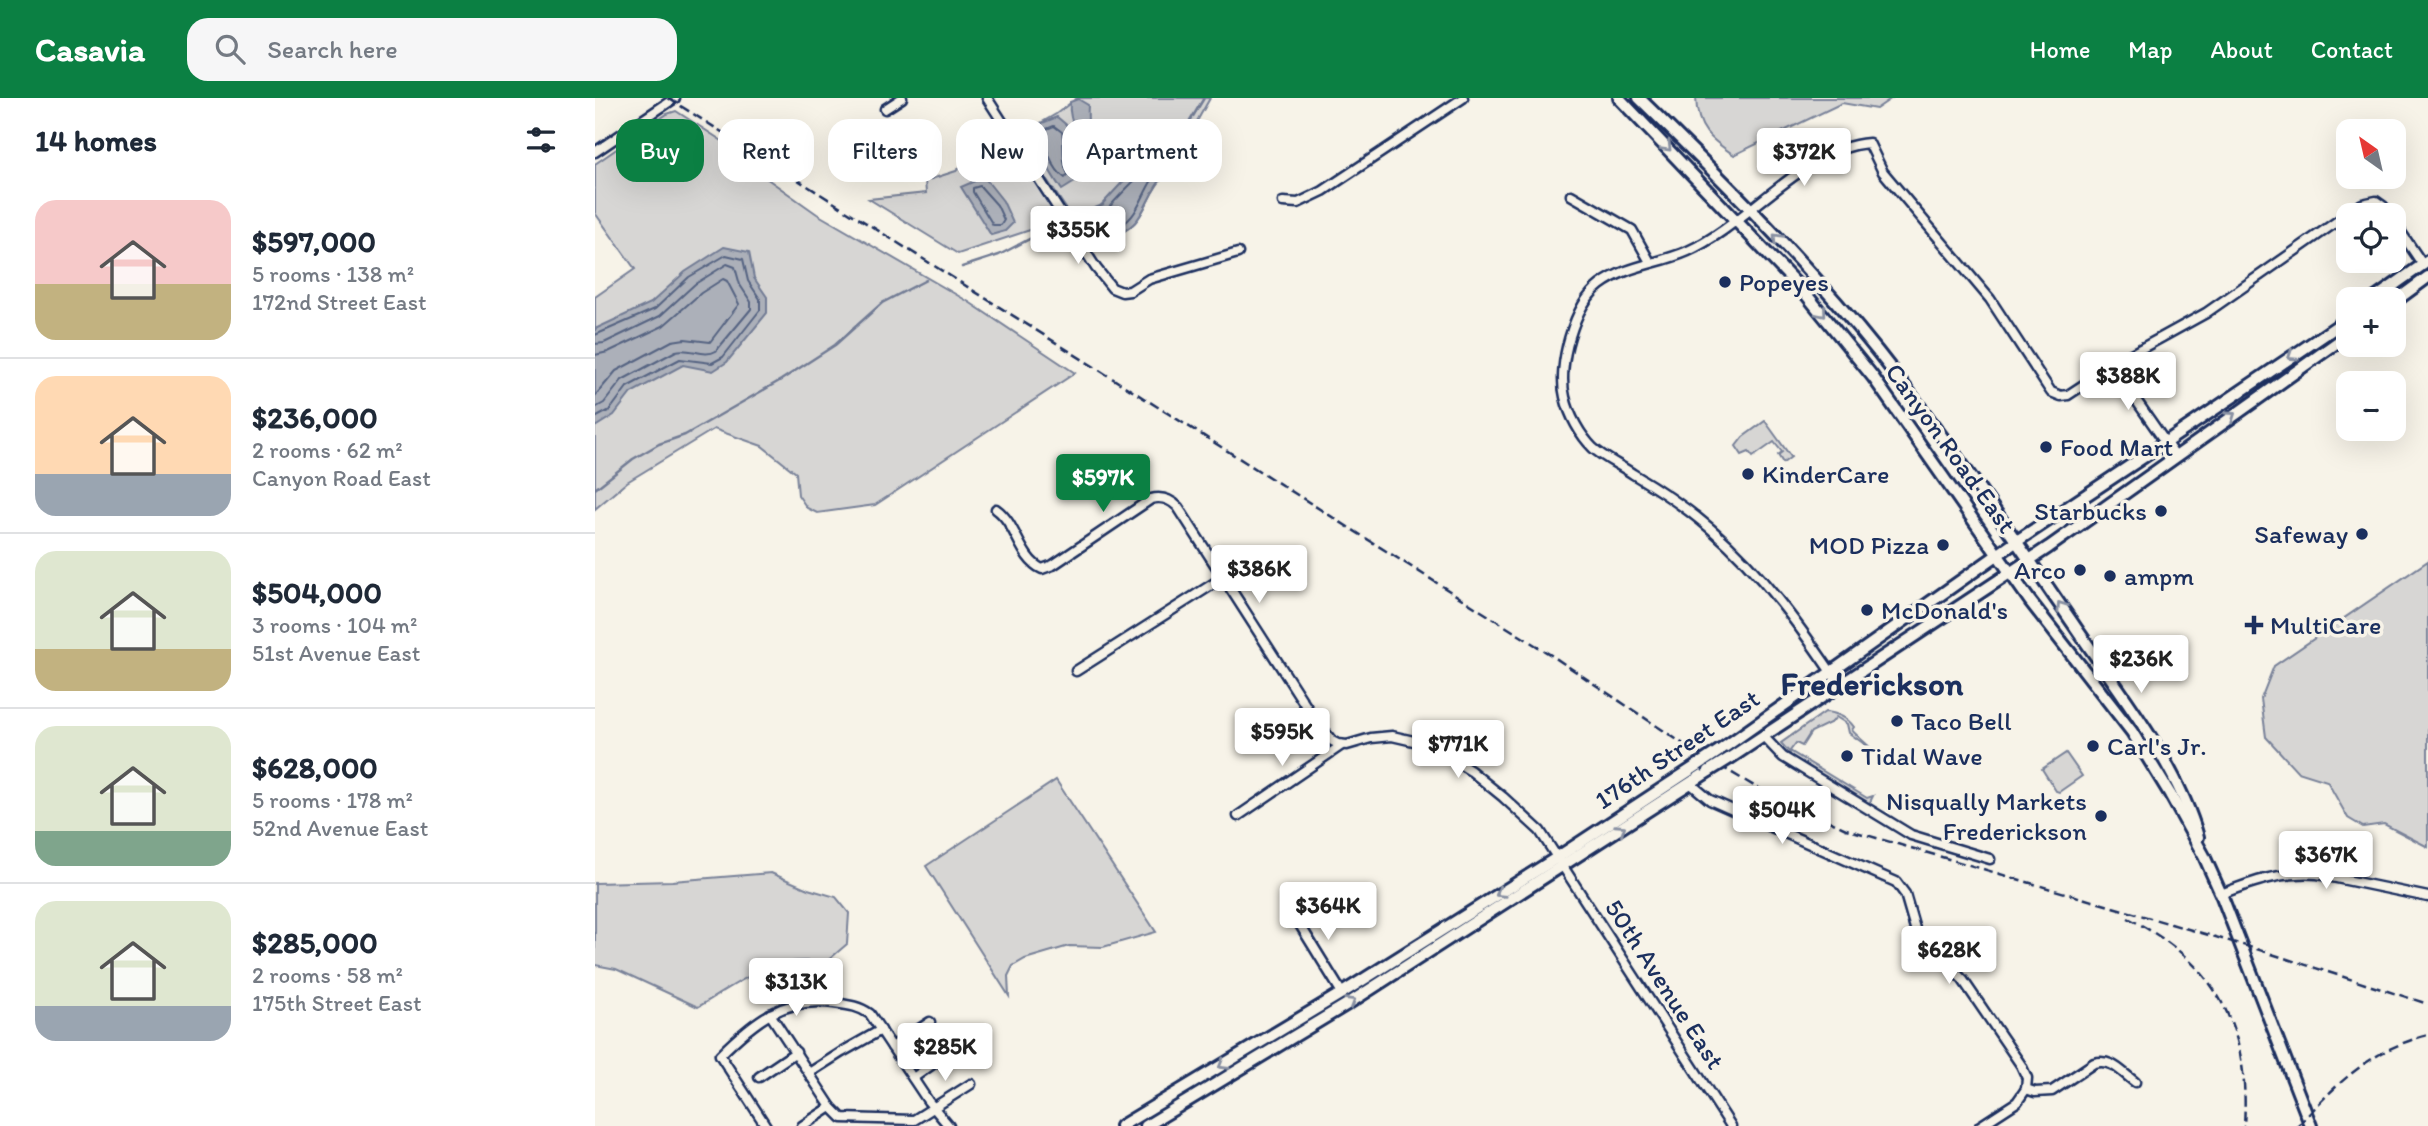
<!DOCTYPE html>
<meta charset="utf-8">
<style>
:root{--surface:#fff;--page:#f6f6f7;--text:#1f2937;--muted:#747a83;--line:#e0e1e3;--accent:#0b8043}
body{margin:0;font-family:Itim,sans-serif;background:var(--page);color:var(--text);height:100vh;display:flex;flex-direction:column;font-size:26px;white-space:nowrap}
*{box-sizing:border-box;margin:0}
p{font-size:23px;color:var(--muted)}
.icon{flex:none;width:38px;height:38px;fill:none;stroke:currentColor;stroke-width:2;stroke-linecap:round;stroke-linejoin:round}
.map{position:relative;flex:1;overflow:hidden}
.sheet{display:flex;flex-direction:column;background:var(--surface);width:595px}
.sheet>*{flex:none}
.banner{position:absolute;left:21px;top:21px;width:665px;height:63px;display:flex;gap:14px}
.needle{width:46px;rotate:326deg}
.tools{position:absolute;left:1741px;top:21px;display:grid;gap:14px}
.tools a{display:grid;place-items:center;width:70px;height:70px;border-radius:14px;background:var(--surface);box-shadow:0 7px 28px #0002;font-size:35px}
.price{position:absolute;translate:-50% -60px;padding:0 16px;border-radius:7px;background:#fff;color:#222;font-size:23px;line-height:46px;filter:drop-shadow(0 2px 4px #0008)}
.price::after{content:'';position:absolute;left:50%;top:42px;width:21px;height:16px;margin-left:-10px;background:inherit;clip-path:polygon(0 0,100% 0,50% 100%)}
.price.current{background:var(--accent);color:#fff}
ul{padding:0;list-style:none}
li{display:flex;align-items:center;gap:21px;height:175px;padding:0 35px}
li+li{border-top:2px solid var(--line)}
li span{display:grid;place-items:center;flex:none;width:196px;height:140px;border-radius:21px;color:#555}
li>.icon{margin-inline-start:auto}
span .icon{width:84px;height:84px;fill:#fffc;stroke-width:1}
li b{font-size:30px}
h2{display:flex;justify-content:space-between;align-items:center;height:84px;padding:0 35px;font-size:30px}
.tag{padding:0 24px;border-radius:21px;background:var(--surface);box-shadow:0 7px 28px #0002;font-size:24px;line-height:63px}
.tag.current{background:var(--accent);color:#fff}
header{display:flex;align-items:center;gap:42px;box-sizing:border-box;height:98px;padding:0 35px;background:var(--accent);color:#fff}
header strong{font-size:33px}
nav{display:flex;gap:38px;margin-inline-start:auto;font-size:24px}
.search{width:490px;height:63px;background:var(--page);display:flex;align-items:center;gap:18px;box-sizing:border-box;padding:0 24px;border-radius:21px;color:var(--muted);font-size:26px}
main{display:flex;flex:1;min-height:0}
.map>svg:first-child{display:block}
</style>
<header>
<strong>Casavia</strong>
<div class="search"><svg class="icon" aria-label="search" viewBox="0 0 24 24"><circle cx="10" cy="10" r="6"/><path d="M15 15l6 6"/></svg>Search here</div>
<nav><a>Home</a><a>Map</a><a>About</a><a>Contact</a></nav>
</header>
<main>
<section class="sheet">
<h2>14 homes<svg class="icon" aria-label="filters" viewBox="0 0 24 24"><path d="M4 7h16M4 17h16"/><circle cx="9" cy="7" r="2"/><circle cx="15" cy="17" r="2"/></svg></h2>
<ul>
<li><span style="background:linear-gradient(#f6c9c9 60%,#c2b280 0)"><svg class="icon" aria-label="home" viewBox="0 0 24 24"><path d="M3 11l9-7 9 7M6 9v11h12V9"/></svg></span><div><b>$597,000</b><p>5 rooms · 138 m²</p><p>172nd Street East</p></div></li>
<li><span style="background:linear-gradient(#ffd9b3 70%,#9aa5b1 0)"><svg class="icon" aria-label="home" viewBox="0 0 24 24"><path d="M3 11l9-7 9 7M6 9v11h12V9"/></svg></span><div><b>$236,000</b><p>2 rooms · 62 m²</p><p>Canyon Road East</p></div></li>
<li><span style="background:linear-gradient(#dfe7d0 70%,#c2b280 0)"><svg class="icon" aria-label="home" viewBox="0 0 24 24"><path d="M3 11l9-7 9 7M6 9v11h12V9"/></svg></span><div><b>$504,000</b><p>3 rooms · 104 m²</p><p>51st Avenue East</p></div></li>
<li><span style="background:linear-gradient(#dfe7d0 75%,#7fa58c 0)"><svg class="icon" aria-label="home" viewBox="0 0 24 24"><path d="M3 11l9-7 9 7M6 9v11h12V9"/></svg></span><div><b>$628,000</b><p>5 rooms · 178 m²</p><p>52nd Avenue East</p></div></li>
<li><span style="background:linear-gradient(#dfe7d0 75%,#9aa5b1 0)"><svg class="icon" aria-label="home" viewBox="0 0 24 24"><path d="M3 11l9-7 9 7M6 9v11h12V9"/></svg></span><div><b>$285,000</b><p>2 rooms · 58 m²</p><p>175th Street East</p></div></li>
</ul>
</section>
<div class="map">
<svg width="1833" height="1028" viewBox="0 0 1833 1028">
<rect width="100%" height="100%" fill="#f7f3e8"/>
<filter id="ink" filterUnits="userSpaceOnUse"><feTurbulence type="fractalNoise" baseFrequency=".0143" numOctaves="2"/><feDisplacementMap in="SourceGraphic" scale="14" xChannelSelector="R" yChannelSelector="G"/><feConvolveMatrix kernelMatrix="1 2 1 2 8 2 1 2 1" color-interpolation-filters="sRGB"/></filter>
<g filter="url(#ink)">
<!-- green -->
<g fill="#d7d6d4" stroke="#798299" stroke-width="2">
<path d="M482,0H615C609,12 597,28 595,42C593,57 599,66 586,79L570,77C548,99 552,129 516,138L502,129L482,127L423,38L461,16Z"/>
<path d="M1101,0H1297L1281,11L1247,5L1139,57C1115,41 1102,31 1101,0Z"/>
<path d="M81,13L135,48L164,75L222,116L374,204L480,275L280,407L222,415L212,410L203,397L201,375L167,348L119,331L32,384L0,411V199L40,171L0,115V66L72,16Z"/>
<path d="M413,42L465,122L363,156L274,101L331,95L330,83L361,73L377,58Z"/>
<path d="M1170,323L1196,359L1188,365L1183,357L1187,354L1179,344L1158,359L1154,354L1147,357L1141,348L1148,339Z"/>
<path d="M1833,463V749L1789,726L1768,729L1753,720L1732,683L1703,674L1671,639L1666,601L1679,568Z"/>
<path d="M1230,614C1243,615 1252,619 1259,629L1257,632C1261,637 1273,647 1279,653L1254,635L1252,626L1241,619L1237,624L1216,634L1207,648L1201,645L1195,653L1272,700L1278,698L1274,706L1194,658L1195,655L1186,645Z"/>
<path d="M1471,655L1487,678L1464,694L1461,693L1447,671Z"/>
<path d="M461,682L561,834L508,849L474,848L430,861L418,868L413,878L414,898L331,768Z"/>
<path d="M176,775L213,791L241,799L254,815L252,846L230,865C178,855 145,884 103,909L21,871L0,867V785L77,783Z"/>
</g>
<!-- water -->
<g fill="#acb0b9" stroke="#727c95" stroke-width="2">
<path d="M483,1L493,7C491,29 498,51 496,74L467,92C454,73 441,51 440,28L462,19L474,29L477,48L476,69H485C492,39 472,29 475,4Z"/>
<path d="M595,40C596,56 598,67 586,79L570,77C548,99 552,129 516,138L499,125L500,114L534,77L567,51Z"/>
<path d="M389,79L408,103L418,125L410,133L396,137L366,89Z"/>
<path d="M129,149L154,154L159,180L172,199V215L132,264L118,273L88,267L36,295L19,317L0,329V231L56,205L90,174Z"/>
</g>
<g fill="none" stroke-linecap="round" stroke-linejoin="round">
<!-- shore -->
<g stroke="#556382" stroke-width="2">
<path d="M459,28L467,34C470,47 466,65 473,76L470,80C459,73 447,46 449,32Z"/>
<path d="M585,52L589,55L586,68L583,71L568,70C546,86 547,124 518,130L507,124V117C530,92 553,64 585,52Z"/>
<path d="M385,88L402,107L409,122L406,127H398L378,94V90Z"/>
<path d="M0,237L60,211L94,179L131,157L148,161L153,183L165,201V212L128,259L117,265L85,261L32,289L15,312L0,320"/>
<path d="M0,246L9,245L65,218L100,186L132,166L140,169L145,187L156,204V211L121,253C109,260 95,249 81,253L27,282L9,305L0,310"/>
<path d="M0,257L13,254L68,228L106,195L128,181L132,183L144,206L115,244L90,241L77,243L21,273L0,298"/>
</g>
<!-- stream -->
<g stroke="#727c95" stroke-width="2.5">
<path d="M580,48L609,0"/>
<path d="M479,119L508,107"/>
<path d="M367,169L404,157L465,125"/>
<path d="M0,391L38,361L64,346L90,337L186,282L240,247L287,205L331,182"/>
</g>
<defs>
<g id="minor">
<path d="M392,0L501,170L517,190L527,194L535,193L554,181L643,155"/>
<path d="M290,11L307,0"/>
<path d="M0,54L80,0"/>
<path d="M976,97L1037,132L1055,164"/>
<path d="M688,104L703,105L728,93L868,0"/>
<path d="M1799,124L1828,167"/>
<path d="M1518,269L1580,358"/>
<path d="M401,411C422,426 424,460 447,471L458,467L556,401C567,398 575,401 583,409L718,619L737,643L743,646L752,647L776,640L797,638L823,644L850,657L876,673L908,699L945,733L1136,1028"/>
<path d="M481,573L629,479"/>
<path d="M1244,586C1207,531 1167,475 1116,431C1092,410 1065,392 1038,376C1025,367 1009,360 998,350C985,337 974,317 970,299C962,268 979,207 1005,187C1032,167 1064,166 1093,153C1152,127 1210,49 1274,45L1288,74L1395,201L1456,294L1466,298L1473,297L1531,259L1611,215L1767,106L1781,103L1788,108L1795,117"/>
<path d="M1168,638L1188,659L1316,737L1395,761"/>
<path d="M1096,686L1115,702L1301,784L1310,796L1321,834L1368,882L1426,967L1432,980L1431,991"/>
<path d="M643,718L747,647"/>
<path d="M1626,796C1657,784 1687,773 1722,776L1833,799"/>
<path d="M694,809L747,895"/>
<path d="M175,916L236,1009L247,1020L319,1022L376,986"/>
<path d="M297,949L335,924"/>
<path d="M214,975L247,954L286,932"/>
<path d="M164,979L201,954"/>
<path d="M318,980L358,952"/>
<path d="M1431,991L1440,994L1457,993L1499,965C1517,960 1526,974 1540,984"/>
<path d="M171,1028L125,957C159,923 188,899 239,905C253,907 264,908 275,916L333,1003L354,1028"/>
<path d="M207,1028L236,1009"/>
<path d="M1385,1028L1422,1004L1431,991"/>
</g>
<g id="major">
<path d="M1024,0L1210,195L1278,279L1435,503L1537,634L1575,696L1609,758L1626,796L1716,1028"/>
<path d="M1044,0C1127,81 1211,164 1283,254C1353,343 1417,437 1481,530C1524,593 1582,665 1603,739"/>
<path d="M1779,201L1833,163"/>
<path d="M1799,204L1833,179"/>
<path d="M1124,653L1422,443L1571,344L1754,220"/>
<path d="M1135,660L1454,449L1754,236"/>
<path d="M526,1028L747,895L963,759L1103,667"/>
<path d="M551,1028L754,905L1114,673"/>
</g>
</defs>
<!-- minor casing -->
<use href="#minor" stroke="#1b2f5e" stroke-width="13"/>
<!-- major casing -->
<use href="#major" stroke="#1b2f5e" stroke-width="16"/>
<!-- minor -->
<use href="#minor" stroke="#f7f3e8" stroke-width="8"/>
<!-- major -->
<use href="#major" stroke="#f7f3e8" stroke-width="10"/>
<!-- rail -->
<g stroke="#1b2f5e" stroke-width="2.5" stroke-dasharray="10 5" stroke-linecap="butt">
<path d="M73,0L956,557L1090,647L1159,688L1251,731L1658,850L1833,906"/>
<path d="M1533,820C1622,866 1655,929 1649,1028"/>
<path d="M1703,1028C1742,985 1775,952 1833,937"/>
</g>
<defs>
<g id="major-bridge">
<path d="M1103,667L1124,653"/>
<path d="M1114,673L1135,660"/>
</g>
</defs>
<!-- major-bridge casing -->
<use href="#major-bridge" stroke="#1b2f5e" stroke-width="16" stroke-linecap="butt"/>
<!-- major-bridge -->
<use href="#major-bridge" stroke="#f7f3e8" stroke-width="10"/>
</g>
<!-- one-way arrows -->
<defs><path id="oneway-chevron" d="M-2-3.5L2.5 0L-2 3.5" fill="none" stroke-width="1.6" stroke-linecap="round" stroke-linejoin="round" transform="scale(1.75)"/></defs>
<g stroke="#8991a3">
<use href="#oneway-chevron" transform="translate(1072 49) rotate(46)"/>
<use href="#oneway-chevron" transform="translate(1182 140) rotate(-133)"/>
<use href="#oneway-chevron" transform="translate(1227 215) rotate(50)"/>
<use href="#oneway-chevron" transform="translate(1697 258) rotate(146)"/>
<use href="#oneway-chevron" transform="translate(1636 318) rotate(-35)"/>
<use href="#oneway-chevron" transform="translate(1466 508) rotate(-124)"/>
<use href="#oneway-chevron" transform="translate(1026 731) rotate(-33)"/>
<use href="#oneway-chevron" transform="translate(905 795) rotate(148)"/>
<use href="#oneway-chevron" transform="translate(756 904) rotate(-32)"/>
<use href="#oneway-chevron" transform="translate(628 967) rotate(149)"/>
</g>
</g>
<!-- markers -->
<g fill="#1b2f5e" stroke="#f7f3e8" stroke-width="2.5">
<circle cx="1130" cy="184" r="7"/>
<circle cx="1451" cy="349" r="7"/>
<circle cx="1153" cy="376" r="7"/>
<circle cx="1566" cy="413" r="7"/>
<circle cx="1767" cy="436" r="7"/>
<circle cx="1348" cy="447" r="7"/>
<circle cx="1485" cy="472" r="7"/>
<circle cx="1515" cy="478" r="7"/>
<circle cx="1272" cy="512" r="7"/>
<path d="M1655.5 516.5h7v7h7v7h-7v7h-7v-7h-7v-7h7z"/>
<circle cx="1302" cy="623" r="7"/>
<circle cx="1498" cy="648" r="7"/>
<circle cx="1252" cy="658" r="7"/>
<circle cx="1506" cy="718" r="7"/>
</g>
<g text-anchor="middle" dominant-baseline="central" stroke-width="7" stroke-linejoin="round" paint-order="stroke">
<!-- poi labels -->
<g font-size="26" fill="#1b2f5e" stroke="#f7f3e8" text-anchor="start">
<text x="1144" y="184">Popeyes</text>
<text x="1465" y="349">Food Mart</text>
<text x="1167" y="376">KinderCare</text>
<text x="1552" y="413" text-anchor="end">Starbucks</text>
<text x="1753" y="436" text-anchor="end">Safeway</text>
<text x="1334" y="447" text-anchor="end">MOD Pizza</text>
<text x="1471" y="472" text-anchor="end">Arco</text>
<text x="1529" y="478">ampm</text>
<text x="1286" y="512">McDonald's</text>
<text x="1675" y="527">MultiCare</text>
<text x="1316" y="623">Taco Bell</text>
<text x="1512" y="648">Carl's Jr.</text>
<text x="1266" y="658">Tidal Wave</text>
<text x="1492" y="703" text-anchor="end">Nisqually Markets<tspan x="1492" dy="30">Frederickson</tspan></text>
</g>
<!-- street labels -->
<g font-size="26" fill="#1b2f5e" stroke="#f7f3e8">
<text transform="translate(1356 350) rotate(54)">Canyon Road East</text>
<text transform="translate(1082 651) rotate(-34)">176th Street East</text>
<text transform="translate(1070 886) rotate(57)">50th Avenue East</text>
</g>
<!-- district labels -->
<g font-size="33" font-weight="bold" fill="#1b2f5e" stroke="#f7f3e8">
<text x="1277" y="585">Frederickson</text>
</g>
</g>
</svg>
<div class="tools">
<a><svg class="needle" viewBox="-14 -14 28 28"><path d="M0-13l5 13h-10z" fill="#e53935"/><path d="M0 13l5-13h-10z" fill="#747a83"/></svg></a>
<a><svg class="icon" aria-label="locate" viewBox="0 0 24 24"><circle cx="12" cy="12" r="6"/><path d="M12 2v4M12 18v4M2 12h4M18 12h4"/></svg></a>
<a>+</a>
<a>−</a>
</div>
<b class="price" style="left:1209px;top:90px">$372K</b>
<b class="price" style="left:483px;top:168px">$355K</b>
<b class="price" style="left:1533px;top:314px">$388K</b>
<b class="price current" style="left:508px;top:416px">$597K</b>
<b class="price" style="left:664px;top:507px">$386K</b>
<b class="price" style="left:1546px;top:597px">$236K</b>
<b class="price" style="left:687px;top:670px">$595K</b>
<b class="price" style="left:863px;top:682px">$771K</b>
<b class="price" style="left:1187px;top:748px">$504K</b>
<b class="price" style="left:1731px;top:793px">$367K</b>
<b class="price" style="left:733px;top:844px">$364K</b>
<b class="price" style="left:1354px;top:888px">$628K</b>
<b class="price" style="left:201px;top:920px">$313K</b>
<b class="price" style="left:350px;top:985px">$285K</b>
<div class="banner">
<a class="tag current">Buy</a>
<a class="tag">Rent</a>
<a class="tag">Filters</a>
<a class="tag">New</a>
<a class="tag">Apartment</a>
</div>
</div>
</main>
